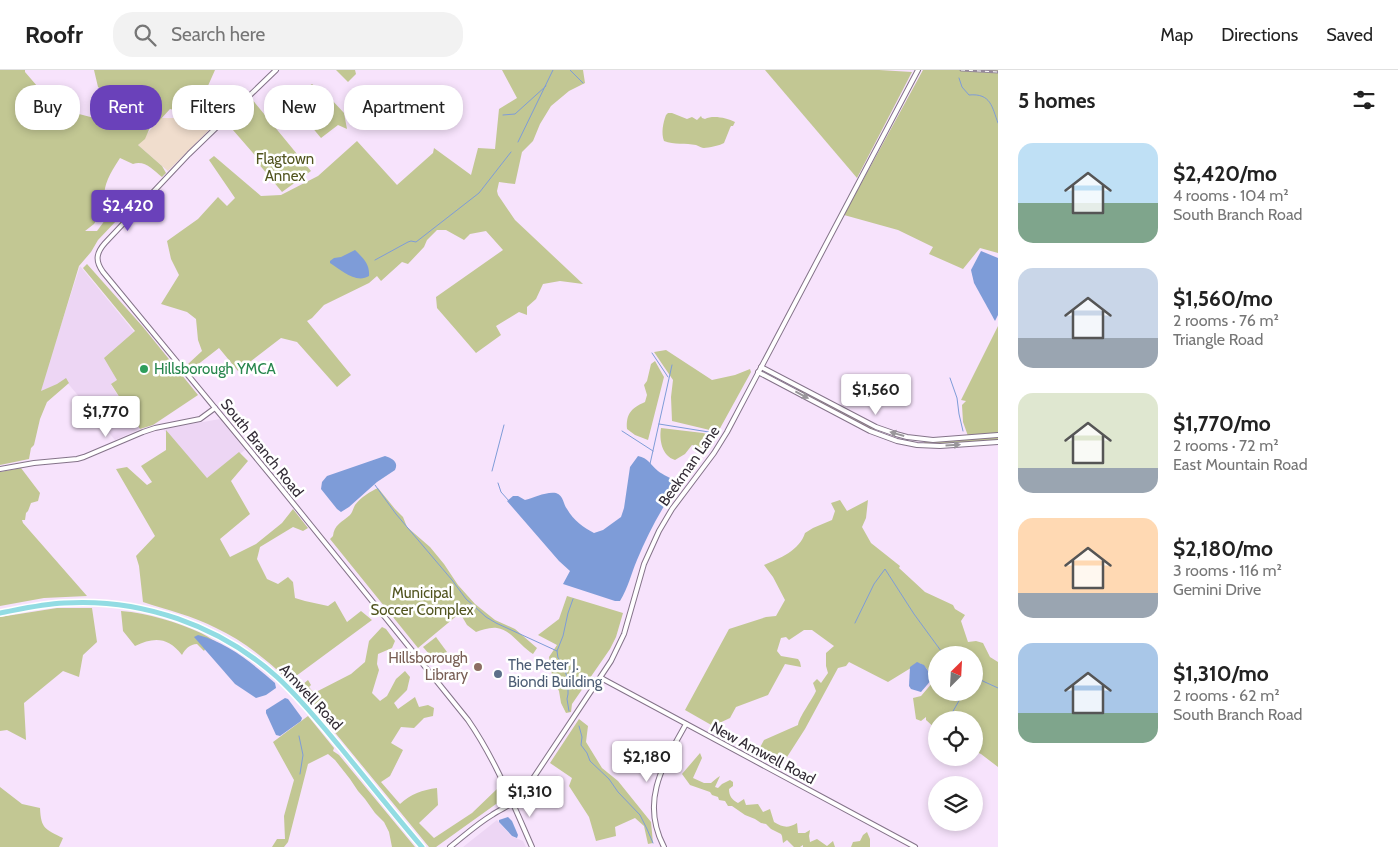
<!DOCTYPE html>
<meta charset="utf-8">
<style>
:root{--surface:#fff;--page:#f2f2f2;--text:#222;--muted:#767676;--line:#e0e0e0;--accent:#6a41ba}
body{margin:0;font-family:Cabin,sans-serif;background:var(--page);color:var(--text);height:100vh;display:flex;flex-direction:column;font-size:19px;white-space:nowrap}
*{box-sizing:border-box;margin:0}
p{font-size:16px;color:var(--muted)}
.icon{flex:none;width:28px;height:28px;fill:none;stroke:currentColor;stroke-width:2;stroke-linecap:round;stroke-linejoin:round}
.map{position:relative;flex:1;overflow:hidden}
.details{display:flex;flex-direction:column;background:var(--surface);width:400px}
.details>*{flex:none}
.guide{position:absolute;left:15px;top:15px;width:475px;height:45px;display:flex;gap:10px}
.needle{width:32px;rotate:24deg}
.tools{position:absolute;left:928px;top:576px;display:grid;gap:10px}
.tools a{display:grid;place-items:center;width:55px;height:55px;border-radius:50%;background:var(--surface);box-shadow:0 2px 8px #0003;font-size:25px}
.price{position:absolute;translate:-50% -42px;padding:0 11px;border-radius:5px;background:#fff;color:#222;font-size:16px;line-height:32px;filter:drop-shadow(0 1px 2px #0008)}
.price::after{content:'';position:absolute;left:50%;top:30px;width:15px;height:11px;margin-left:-8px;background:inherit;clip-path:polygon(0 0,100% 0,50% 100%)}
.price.current{background:var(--accent);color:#fff}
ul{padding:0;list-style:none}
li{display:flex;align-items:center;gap:15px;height:125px;padding:0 20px}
li span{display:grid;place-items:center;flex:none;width:140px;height:100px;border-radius:15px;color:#555}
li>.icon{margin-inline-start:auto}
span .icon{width:60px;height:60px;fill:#fffc;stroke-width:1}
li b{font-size:21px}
h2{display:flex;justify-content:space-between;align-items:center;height:60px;padding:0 20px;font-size:21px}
.tag{padding:0 18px;border-radius:20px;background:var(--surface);box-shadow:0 2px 8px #0003;font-size:18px;line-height:45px}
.tag.current{background:var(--accent);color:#fff}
header{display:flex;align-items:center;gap:30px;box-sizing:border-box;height:70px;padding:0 25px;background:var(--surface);border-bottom:1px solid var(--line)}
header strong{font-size:24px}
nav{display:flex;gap:28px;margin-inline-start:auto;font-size:18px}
.search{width:350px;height:45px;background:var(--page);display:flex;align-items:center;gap:12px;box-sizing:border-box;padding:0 18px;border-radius:20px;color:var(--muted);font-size:19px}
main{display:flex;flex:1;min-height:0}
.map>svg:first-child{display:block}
</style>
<header>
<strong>Roofr</strong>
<div class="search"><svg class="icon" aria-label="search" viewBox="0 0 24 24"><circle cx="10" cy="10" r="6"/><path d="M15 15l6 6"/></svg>Search here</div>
<nav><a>Map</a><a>Directions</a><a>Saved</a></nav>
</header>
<main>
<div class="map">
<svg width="998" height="777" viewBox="0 0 998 777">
<rect width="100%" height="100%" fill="#f7e3fc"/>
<!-- built -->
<g fill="#edd6f4">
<path d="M80,196L135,263L117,311L111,315L140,359L115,370L66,311L39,323Z"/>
<path d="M220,349L245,380L207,408L163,359Z"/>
<path d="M497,750L511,766L523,771L526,777H463Z"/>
</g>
<!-- education -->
<path fill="#f0ddcd" d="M186,37L210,59L168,101L138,75L160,48H175Z"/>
<!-- green -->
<g fill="#c2c793" fill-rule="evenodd">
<path d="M0,0H25V2L56,38L102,50L108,53L111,46L108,24L98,17L94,0H215L203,27L197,37L178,41L170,39L159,51L151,55L145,69L138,75L162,96L166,103L162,107C153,100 145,90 133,94L120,88C113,99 99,119 107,132L94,154L85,161H97L111,142L118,149L98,170L91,182L79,196L41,321L57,314L66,308L69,313L47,332L40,349L34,375L31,378L29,389L0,395Z"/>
<path d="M336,0H355L356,4L348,12Z"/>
<path d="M502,0H583L585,13L569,21L551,36L540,54L533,71L522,82L515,114L499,112L497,121L498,125L515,150L583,214L560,211L543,214L536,229L527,237V245L519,242L496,256L501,265L476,283L437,238L436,227L503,180L486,161L470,164L464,170L446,160H437L427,170L424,177L408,194L402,192L381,211L377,206L369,213L324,235L312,248L307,251L351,305L337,317L297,272L281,268L238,301L219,278L192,299L188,294L202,281L198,270L196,249L187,242L161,234L179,205L171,189L167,171L198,149L218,127L227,136L235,128L209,90L214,86L261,126L281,125L318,106L357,71L397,115L433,83L434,78L471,105L478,78L495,79L499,39L517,28Z"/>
<path d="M765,0H879L912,2L857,108Z"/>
<path d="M923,0H998V183L980,178L963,199L929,184L933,177L898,160L844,145Z"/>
<path d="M312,14L331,29L344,43L347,59L338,55L321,68L311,56L322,46L307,33L301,30L308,17Z"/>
<path d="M251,28L311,101L282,122L258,93L259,90L226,52Z"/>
<path d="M668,43H672L687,49L692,47L697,50L701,46L702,48L705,49C713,45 727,48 735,52L733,56H731L730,58L724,73C721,75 708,78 704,78C702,78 699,76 696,75C686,73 674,75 664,71C661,63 663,53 666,45Z"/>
<path d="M87,194L143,257L198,325L153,355L140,359L111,314L117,310L104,288L135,261L83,198Z"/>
<path d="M998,256V364L968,366L963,352L962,335L966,331L961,330Z"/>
<path d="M666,280L712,310L735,305L750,299L751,302L718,362L672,351L671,327L673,310L654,282Z"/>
<path d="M655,291L664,307L648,370L635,365L627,359C626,344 631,338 645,332L647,325L644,315L647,311L651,294Z"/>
<path d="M797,318L874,358L875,360H873L797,320Z"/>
<path d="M661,358L703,363L717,367L710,379L702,378L692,375L685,384L675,390C662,386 659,370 661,358Z"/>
<path d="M166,360L207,408L239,382L248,391L231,411L250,444L220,469L230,487L256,474L282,453L293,439L308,458L303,461L293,457L260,477L257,489L267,509L278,514L288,507L293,512L295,528L305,531L328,536L335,531L347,552L361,541L372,550L292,609H287C266,589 242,570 216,558C193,546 167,540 143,532L139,496L136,486L155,466L116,399L127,397L147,415L152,412L141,396L166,380Z"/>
<path d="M998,367V370L937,374H925L924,372Z"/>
<path d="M21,398L40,423L38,431L31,433L28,441L26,443L25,450H22L23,453L87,526L44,528L0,536V402Z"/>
<path d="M378,418L395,439L403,447L407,457L430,477L444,494L458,515L475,534L495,550L515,559L537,578L533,584C522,578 510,559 497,558C490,557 482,560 476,562L467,555L460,543L418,578L330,469L333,466C334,455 342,452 350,445C353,442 353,438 355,435C360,428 371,421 378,418Z"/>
<path d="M840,430L847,441L868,430L866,448L862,457L871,473L900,496L899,498L925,522L953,535L955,539L965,545L961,551L968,572L976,571L983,573L990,587L998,592V697L981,684L974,681V650H936V659L926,650V647L921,651L916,649L913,628L921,626L933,612C932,604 926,596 919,593L888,612L849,592L846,596L838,598L805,659L780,698L756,685L764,670L798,655C799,647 812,630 816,621L813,613L817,609L821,613L828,603L826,596V583L834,576L812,560H804L789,570L786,567L781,568L777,581L781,586L798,589L800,592L801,597L785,594L768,625L736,637L730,648L713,656L685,640L729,559L766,547L776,546L785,530L773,507L764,495C779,489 800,480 805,463L813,458L832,450L835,441L831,433ZM936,585H974V622H936Z"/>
<path d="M567,526L623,543L616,567L610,579L572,634L571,642L566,643L561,633L559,621L553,611L549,587L557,575L538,565L559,549Z"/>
<path d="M57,538H92L97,572L83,585L79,607L63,601L24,633L26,670L7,660L0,661V547Z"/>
<path d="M121,541C148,543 177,552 201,563C209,567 217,573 225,577L208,574L204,581L197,574C190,574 185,579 182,585C168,567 154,567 135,576L123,561Z"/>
<path d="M382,557L386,559L395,571L392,578L378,584L377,594L379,600L372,623L380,631L387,626L396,609L405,601L410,607L407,620L394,633L398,639L415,627L419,637L428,635L434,638L433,646L424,648L414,658L401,657L391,673L403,680L390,706L381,712L400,734C411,724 422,720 437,718L438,735L419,753L434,768L472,743L497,719L503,729L436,777H429L300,620L302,615L308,610L311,615L309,617L314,623L351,604L365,592L369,571Z"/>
<path d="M436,567L447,582L436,592L423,577Z"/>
<path d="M308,646L334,678L333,681L339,685L415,777H392L389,762L384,752L375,743L365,729L358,721L350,709L335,690L328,684L308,694L288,772L284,777H272L277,769H285L284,746L294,710L273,672Z"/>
<path d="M579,649L588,656L586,672L602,698L618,711L651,752L653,773L648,774L644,756L635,748L615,757L616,766L596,771L589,747L569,716L572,708L550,693Z"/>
<path d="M700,683L702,688L693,708L704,713H711L717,708L720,706L715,717L718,718L722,714L730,710L733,712V716L729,719C729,726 732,730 738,733L744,729L746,735L758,734L763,742L770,739L774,752C783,757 787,759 797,753L798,763H805L810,760L809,766L810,772L817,769L827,776L833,771L835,777H803V775L800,777H794L787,770L783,773L782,766L781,764L771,759L766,754L761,753L755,749L745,745L732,736H728L725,731L719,730L718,727L712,725L710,722L690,715L682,704Z"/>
<path d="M0,717L22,734L40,738C41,759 45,759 63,768L59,777H0Z"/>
<path d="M867,762L870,769V777H851L853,772L860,771L863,765Z"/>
</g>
<!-- water -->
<g fill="#7e9cd8">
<path d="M355,180C363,188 370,194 369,206C356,214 341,200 330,193V191L334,188L341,187Z"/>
<path d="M981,181L998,188V245L995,251L974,213L971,200Z"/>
<path d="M385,386C392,388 399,392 395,400L377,412L349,437L341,442L337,439L321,419L322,412L327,406Z"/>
<path d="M638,386C648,388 651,395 658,401C663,405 671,408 677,412L679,414C661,438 648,464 637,490C631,504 628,518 620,531H615L563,514L570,501L559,491L507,431L513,426H518L525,430C533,428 547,421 556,423C564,426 563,434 567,439C574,451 583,457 594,463L603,460L621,447L624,438L630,397Z"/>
<path d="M198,565C227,572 253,594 275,613L276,618L266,625L256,628L235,614L194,567Z"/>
<path d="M917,592L924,595L933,608L921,622L911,619L909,616L910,597Z"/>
<path d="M285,628L288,629L302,648L301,651L280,666L276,665L266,643V640Z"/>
<circle cx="551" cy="716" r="8"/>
<path d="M508,747L512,751L518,765L517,768L512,766L499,752V750Z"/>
</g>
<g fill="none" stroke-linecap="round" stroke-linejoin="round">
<!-- stream -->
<g stroke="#7e9cd8" stroke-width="1">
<path d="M570,0L583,13"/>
<path d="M959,8L962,17L969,25C991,23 992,37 998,53"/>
<path d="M503,45L515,44L546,16"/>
<path d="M518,72L553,0"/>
<path d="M375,190L408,172L411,171L416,172L479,123L511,82"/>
<path d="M652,283L668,307"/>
<path d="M950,308L957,328L959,344L963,361"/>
<path d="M659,354L715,363"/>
<path d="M622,361L653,381"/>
<path d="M650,394L672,295"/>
<path d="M492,401L504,355"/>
<path d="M498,413L501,422L509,431"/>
<path d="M375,415L396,444L452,510L466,529L474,536L486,547L496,553L557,581"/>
<path d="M855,553L874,514L885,499L914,544L944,585"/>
<path d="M974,607L998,618"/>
<path d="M569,641L567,629L568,624V611L563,593L558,588L557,581L563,566L568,543L573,529"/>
<path d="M952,643L964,622"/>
<path d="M579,656L582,667L581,675L587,683L590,691L609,709L618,722L640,745L647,759L653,773"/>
<path d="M299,666L303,685L300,704"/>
</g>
<defs>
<g id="minor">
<path d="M276,0L189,84L105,173C96,183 95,191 103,202L276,412L468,650C495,689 513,734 532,777"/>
<path d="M761,297L876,357L896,364L907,367L933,370L998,365"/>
<path d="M758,302L870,361L897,371L917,375L940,376L998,372"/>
<path d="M0,399L34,393L77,389L84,387L143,362L155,358L200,349L215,338"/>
<path d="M601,608L915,777"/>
<path d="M450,777C464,766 477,754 492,745C502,738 513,735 522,725L611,591L624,564L644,494L659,461L672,439L714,383L727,362L918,0"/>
<path d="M664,777C640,731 663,695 686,654"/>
</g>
<path id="major" d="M0,543C21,539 42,534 64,533C141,528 219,555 277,607C300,628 320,653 340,677C367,710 394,744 422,777"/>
</defs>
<!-- minor casing -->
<use href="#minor" stroke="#847389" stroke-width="6"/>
<!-- major casing -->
<use href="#major" stroke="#fff" stroke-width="8"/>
<!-- minor -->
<use href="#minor" stroke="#fff" stroke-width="4"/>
<!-- major -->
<use href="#major" stroke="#92dce3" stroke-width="5"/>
<defs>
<path id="rail" d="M961,0L998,2"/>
</defs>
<!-- rail casing -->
<use href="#rail" stroke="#96899a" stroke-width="3"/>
<!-- rail -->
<use href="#rail" stroke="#fff" stroke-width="1" stroke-dasharray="4" stroke-linecap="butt"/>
</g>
<!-- one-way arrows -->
<defs><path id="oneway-solid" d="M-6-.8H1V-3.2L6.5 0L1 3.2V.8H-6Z" transform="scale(1.25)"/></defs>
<g fill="#99969a">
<use href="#oneway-solid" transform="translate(802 325) rotate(28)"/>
<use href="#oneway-solid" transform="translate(897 364) rotate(-164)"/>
<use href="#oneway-solid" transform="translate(953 375) rotate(-4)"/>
</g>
<!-- markers -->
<circle fill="#2e9e5b" stroke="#fff" stroke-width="2" cx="144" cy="299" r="5"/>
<circle fill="#8d6e63" stroke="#fff" stroke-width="2" cx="478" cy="597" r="5"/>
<circle fill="#5c6f8a" stroke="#fff" stroke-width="2" cx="498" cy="604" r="5"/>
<g text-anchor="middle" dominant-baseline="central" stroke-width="5" stroke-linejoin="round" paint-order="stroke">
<!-- park labels -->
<g font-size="15" fill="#51541f" stroke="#fff">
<text x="285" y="89">Flagtown<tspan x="285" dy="17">Annex</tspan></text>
<text x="422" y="523">Municipal<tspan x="422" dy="17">Soccer Complex</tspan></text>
</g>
<!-- leisure labels -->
<g font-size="15" fill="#27864d" stroke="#fff" text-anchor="start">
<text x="154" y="299">Hillsborough YMCA</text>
</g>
<!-- street labels -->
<g font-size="15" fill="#332c36" stroke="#fff">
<text transform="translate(262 378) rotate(51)">South Branch Road</text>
<text transform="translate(689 396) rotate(-55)">Beekman Lane</text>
<text transform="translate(311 627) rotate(47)">Amwell Road</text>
<text transform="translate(763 683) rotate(28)">New Amwell Road</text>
</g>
<!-- education labels -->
<g font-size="15" fill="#785e54" stroke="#fff" text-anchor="end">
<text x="468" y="588">Hillsborough<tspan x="468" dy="17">Library</tspan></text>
</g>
<!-- service labels -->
<g font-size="15" fill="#4e5e75" stroke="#fff" text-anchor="start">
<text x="508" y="595">The Peter J.<tspan x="508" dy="17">Biondi Building</tspan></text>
</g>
</g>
</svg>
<div class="tools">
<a><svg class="needle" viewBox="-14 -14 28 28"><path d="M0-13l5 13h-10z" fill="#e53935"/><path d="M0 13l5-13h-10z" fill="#767676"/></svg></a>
<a><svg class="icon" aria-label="locate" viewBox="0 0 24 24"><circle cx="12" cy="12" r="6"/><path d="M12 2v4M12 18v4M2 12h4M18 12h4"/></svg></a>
<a><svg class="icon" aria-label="layers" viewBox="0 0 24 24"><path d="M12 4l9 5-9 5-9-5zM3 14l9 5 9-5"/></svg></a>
</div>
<b class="price current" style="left:128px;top:162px">$2,420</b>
<b class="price" style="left:876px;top:346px">$1,560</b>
<b class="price" style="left:106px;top:368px">$1,770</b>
<b class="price" style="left:647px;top:713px">$2,180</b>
<b class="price" style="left:530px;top:748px">$1,310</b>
<div class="guide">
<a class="tag">Buy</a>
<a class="tag current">Rent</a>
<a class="tag">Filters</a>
<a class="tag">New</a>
<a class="tag">Apartment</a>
</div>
</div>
<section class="details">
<h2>5 homes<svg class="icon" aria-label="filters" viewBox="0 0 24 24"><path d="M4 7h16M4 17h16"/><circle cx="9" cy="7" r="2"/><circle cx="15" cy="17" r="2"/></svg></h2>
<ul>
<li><span style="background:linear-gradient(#bfe0f5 60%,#7fa58c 0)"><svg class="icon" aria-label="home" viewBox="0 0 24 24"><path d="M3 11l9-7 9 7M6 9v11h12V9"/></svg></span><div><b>$2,420/mo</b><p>4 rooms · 104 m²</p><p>South Branch Road</p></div></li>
<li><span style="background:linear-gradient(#c9d6e8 70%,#9aa5b1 0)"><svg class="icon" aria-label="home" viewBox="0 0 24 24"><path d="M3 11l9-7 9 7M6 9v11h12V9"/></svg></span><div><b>$1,560/mo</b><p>2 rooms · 76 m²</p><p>Triangle Road</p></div></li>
<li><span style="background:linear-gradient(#dfe7d0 75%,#9aa5b1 0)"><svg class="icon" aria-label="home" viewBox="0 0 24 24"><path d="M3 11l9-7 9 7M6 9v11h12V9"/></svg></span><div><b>$1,770/mo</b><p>2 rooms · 72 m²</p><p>East Mountain Road</p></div></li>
<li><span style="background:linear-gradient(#ffd9b3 75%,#9aa5b1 0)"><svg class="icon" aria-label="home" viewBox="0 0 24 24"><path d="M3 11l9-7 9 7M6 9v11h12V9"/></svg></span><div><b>$2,180/mo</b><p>3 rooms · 116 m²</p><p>Gemini Drive</p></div></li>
<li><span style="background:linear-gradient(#a9c7e8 70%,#7fa58c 0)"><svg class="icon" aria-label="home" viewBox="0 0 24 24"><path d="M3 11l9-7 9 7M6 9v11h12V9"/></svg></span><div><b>$1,310/mo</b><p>2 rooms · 62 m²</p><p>South Branch Road</p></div></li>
</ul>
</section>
</main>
